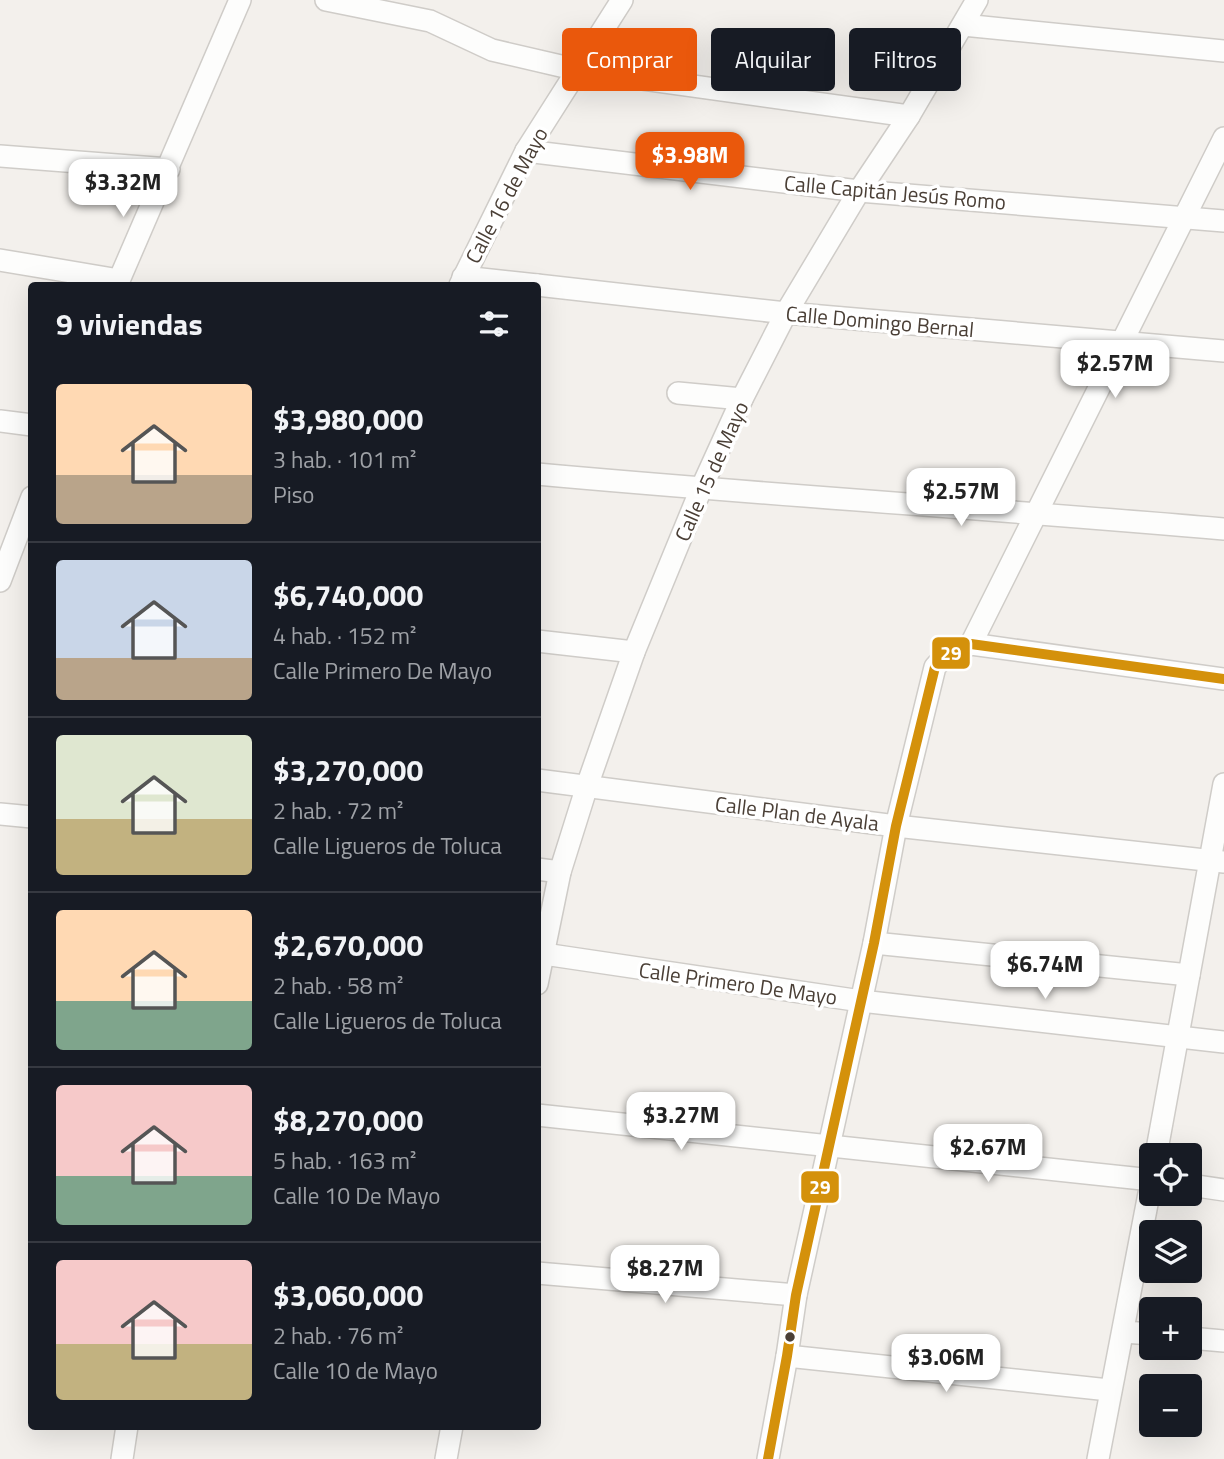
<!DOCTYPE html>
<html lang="es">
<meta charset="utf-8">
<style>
:root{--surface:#171b24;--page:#20242c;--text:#f1f3f6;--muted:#9ea1a6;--line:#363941;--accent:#ea580c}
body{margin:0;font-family:"Titillium Web",sans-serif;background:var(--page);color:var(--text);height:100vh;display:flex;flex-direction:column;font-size:26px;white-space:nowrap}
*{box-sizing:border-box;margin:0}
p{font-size:23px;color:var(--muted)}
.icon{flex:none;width:38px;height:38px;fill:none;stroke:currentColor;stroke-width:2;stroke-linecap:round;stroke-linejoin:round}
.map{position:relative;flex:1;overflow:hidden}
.panel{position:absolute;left:28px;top:282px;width:513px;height:1148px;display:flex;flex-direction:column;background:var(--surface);border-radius:7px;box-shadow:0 7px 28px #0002}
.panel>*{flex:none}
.guide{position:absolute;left:562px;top:28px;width:556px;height:63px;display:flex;gap:14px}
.controls{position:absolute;left:1139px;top:1143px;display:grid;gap:14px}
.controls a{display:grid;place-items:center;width:63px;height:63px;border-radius:7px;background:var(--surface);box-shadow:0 7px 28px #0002;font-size:35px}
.price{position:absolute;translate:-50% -60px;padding:0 16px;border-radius:14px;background:#fff;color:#222;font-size:23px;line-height:46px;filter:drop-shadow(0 2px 4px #0008)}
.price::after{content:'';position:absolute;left:50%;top:42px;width:21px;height:16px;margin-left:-10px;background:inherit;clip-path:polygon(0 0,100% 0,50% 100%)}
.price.on{background:var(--accent);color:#fff}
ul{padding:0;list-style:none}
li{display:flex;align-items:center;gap:21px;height:175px;padding:0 28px}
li+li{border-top:2px solid var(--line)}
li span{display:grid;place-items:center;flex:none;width:196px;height:140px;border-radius:7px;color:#555}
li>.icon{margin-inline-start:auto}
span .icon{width:84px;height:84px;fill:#fffc;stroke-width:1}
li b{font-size:30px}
h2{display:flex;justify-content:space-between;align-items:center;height:84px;padding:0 28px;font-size:30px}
.chip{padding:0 24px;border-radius:7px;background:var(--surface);box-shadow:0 7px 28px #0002;font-size:24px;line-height:63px}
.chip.on{background:var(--accent);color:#fff}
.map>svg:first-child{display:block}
</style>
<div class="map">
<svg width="1224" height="1459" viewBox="0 0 1224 1459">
<rect width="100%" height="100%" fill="#f3f0ec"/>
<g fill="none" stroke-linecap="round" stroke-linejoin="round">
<defs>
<g id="minor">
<path d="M326,0L430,21L492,50L578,70L909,116"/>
<path d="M963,25L1224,51"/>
<path d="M526,151L859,191L1224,221"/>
<path d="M0,156L169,169"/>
<path d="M0,260L119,280"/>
<path d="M463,277L537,285"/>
<path d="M117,285L240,0"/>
<path d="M460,285L526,151L622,0"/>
<path d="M537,285L786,313L1224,351"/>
<path d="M678,393L742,399"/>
<path d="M0,421L32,425"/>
<path d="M537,474C766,495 995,509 1224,529"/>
<path d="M0,581L32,497"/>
<path d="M537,641L634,652"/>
<path d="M971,644L1224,138"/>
<path d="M537,780L896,826L1224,862"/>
<path d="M0,814L32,817"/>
<path d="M537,869L560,872"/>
<path d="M874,943L1189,975"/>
<path d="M544,954L861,1001L1224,1042"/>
<path d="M537,984L560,872L587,786L634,652L701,489L742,399L786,313L859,191L909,116L977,0"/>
<path d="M537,1115L1152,1180"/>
<path d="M1156,1155L1224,784"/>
<path d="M1190,1185L1224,1190"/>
<path d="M537,1273L796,1295"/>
<path d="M1123,1332L1152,1334"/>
<path d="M1190,1338L1224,1341"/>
<path d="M787,1356L1109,1390"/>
<path d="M122,1459L127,1426"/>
<path d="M446,1459L452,1426"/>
<path d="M768,1459L787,1356L796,1295L874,943L896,826L935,667L945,656L971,644L1224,679"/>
<path d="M1098,1459L1152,1178"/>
</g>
</defs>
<!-- minor casing -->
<use href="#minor" stroke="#cfccc8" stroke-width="24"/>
<!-- minor -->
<use href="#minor" stroke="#fdfdfc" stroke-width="21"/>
<defs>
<path id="bus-1" d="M768,1459L787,1356L796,1295L874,943L896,826L935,667L945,656L971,644L1224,679"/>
</defs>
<!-- bus-1 casing -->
<use href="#bus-1" stroke="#fff" stroke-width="16"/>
<!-- bus-1 -->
<use href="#bus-1" stroke="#d4910b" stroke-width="10"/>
</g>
<!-- markers -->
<circle fill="#4a3f36" stroke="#fff" stroke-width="2.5" cx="790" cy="1337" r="6"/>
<g text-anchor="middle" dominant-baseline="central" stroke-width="7" stroke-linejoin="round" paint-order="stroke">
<!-- street labels -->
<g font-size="21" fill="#4a3f36" stroke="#fff">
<text transform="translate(895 192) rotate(5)">Calle Capitán Jesús Romo</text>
<text transform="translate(506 195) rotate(-62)">Calle 16 de Mayo</text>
<text transform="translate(880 321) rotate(5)">Calle Domingo Bernal</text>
<text transform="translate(711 471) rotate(-66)">Calle 15 de Mayo</text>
<text transform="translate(797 813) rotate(7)">Calle Plan de Ayala</text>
<text transform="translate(738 983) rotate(8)">Calle Primero De Mayo</text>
</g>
</g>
<g stroke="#fff" stroke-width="2.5">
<rect x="931" y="636" width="40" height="34" rx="7" fill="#d4910b"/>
<rect x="800" y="1170" width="40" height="34" rx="7" fill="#d4910b"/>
</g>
<g font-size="19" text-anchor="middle" font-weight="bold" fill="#fff">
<text x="951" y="660">29</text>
<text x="820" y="1194">29</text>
</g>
</svg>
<div class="controls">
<a><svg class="icon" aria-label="locate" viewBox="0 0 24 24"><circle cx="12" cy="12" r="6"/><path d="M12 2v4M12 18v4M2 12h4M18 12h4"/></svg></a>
<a><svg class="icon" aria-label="layers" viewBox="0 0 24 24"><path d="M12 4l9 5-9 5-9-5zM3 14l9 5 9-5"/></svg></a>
<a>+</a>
<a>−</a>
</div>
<b class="price on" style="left:690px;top:192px">$3.98M</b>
<b class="price" style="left:123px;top:219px">$3.32M</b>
<b class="price" style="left:1115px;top:400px">$2.57M</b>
<b class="price" style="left:961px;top:528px">$2.57M</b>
<b class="price" style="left:1045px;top:1001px">$6.74M</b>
<b class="price" style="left:681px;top:1152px">$3.27M</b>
<b class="price" style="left:988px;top:1184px">$2.67M</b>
<b class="price" style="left:665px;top:1305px">$8.27M</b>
<b class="price" style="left:946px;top:1394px">$3.06M</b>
<div class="guide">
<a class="chip on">Comprar</a>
<a class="chip">Alquilar</a>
<a class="chip">Filtros</a>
</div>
<section class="panel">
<h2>9 viviendas<svg class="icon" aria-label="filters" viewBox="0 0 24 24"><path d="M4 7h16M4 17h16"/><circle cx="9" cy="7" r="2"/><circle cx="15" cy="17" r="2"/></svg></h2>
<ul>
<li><span style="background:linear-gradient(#ffd9b3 65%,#b9a48a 0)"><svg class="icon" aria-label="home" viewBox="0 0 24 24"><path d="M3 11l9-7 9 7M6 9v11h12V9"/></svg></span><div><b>$3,980,000</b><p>3 hab. · 101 m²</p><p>Piso</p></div></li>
<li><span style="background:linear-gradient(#c9d6e8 70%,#b9a48a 0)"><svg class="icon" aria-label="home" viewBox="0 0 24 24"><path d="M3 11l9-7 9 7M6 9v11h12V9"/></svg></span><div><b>$6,740,000</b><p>4 hab. · 152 m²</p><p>Calle Primero De Mayo</p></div></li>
<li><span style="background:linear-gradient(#dfe7d0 60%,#c2b280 0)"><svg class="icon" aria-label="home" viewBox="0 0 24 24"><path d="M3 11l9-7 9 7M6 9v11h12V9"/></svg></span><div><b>$3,270,000</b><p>2 hab. · 72 m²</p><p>Calle Ligueros de Toluca</p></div></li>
<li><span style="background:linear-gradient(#ffd9b3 65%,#7fa58c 0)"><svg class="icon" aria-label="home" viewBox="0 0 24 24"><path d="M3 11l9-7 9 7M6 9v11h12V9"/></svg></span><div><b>$2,670,000</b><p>2 hab. · 58 m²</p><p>Calle Ligueros de Toluca</p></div></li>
<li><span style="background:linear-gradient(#f6c9c9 65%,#7fa58c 0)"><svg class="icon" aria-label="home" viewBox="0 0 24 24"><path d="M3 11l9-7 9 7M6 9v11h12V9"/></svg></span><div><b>$8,270,000</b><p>5 hab. · 163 m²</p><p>Calle 10 De Mayo</p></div></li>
<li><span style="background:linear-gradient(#f6c9c9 60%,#c2b280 0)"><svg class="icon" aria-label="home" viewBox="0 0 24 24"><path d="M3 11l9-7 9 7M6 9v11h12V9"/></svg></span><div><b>$3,060,000</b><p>2 hab. · 76 m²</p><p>Calle 10 de Mayo</p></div></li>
</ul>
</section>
</div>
